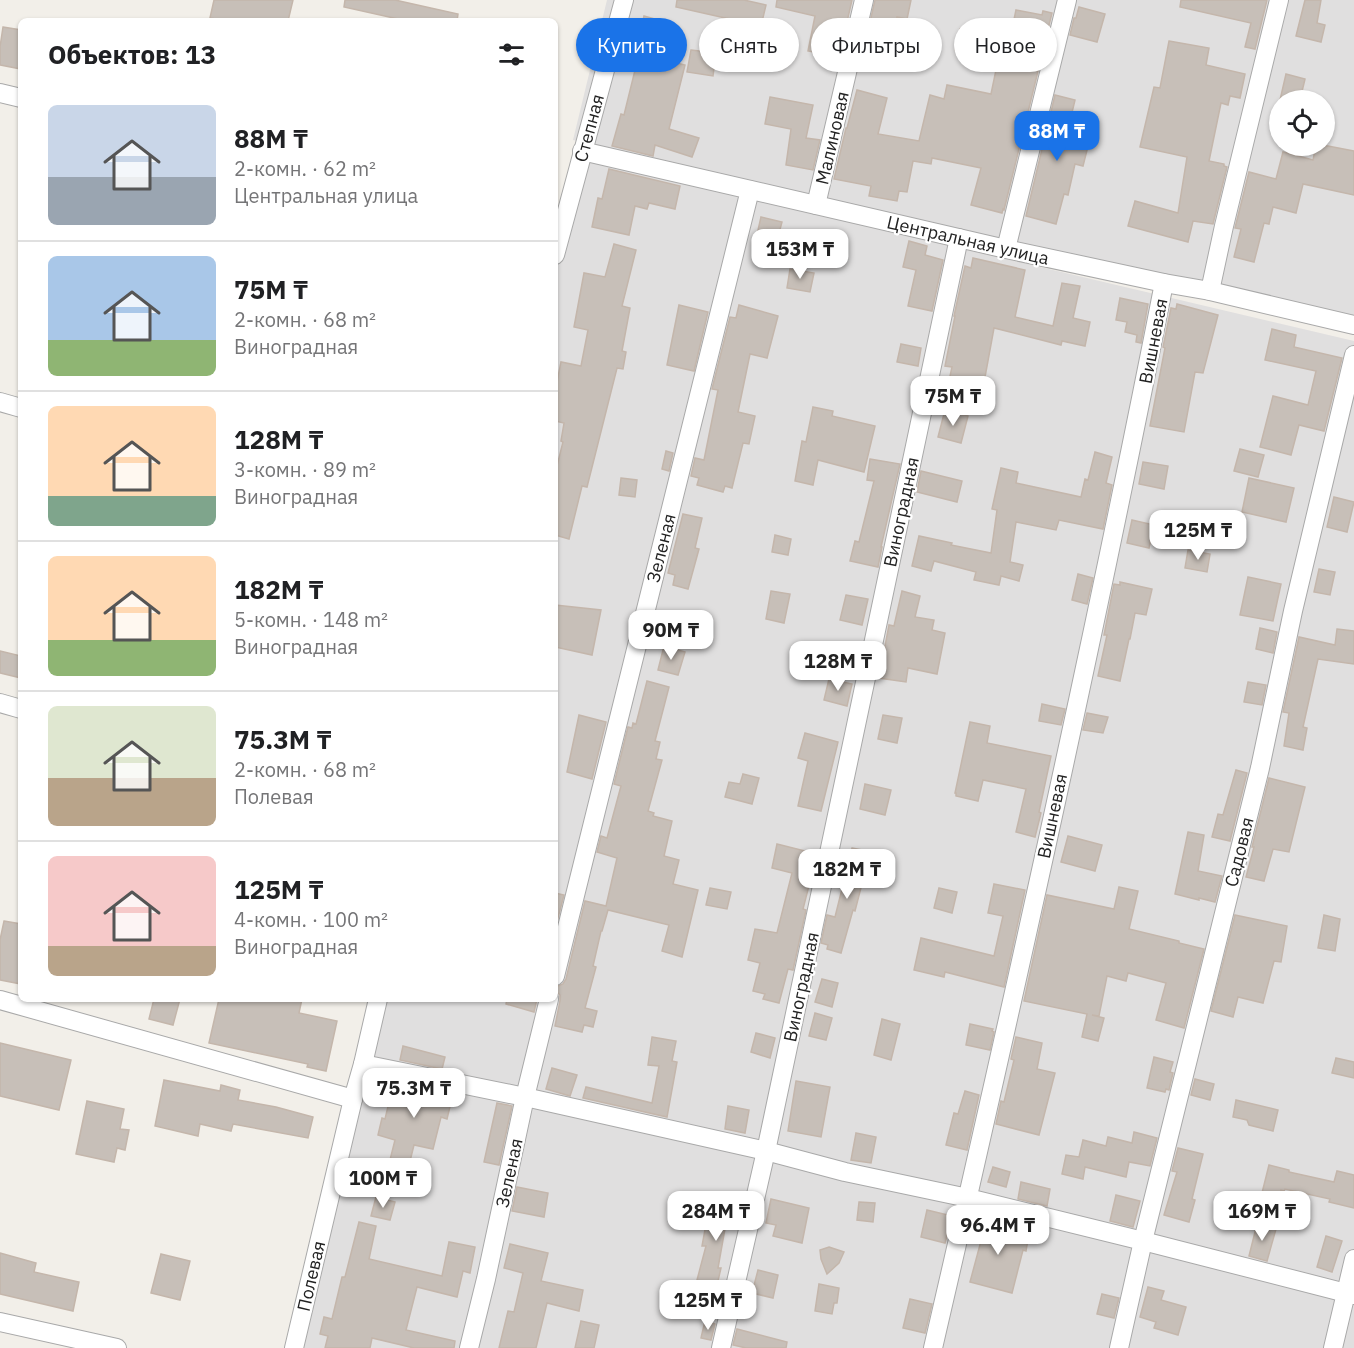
<!DOCTYPE html>
<html lang="ru">
<meta charset="utf-8">
<style>
:root{--surface:#fff;--page:#f6f6f6;--text:#202124;--muted:#757577;--line:#e0e0e0;--accent:#1a73e8}
body{margin:0;font-family:"IBM Plex Sans",sans-serif;background:var(--page);color:var(--text);height:100vh;display:flex;flex-direction:column;font-size:22px;white-space:nowrap}
*{box-sizing:border-box;margin:0}
p{font-size:20px;color:var(--muted)}
.icon{flex:none;width:33px;height:33px;fill:none;stroke:currentColor;stroke-width:2;stroke-linecap:round;stroke-linejoin:round}
.map{position:relative;flex:1;overflow:hidden}
.drawer{position:absolute;left:18px;top:18px;width:540px;height:984px;display:flex;flex-direction:column;background:var(--surface);border-radius:9px;box-shadow:0 2px 4px #0004}
.drawer>*{flex:none}
.hud{position:absolute;left:576px;top:18px;width:570px;height:54px;display:flex;gap:12px}
.tools{position:absolute;left:1269px;top:90px;display:grid;gap:12px}
.tools a{display:grid;place-items:center;width:66px;height:66px;border-radius:50%;background:var(--surface);box-shadow:0 2px 4px #0004;font-size:30px}
.price{position:absolute;translate:-50% -51px;padding:0 14px;border-radius:12px;background:#fff;color:#222;font-size:20px;line-height:39px;filter:drop-shadow(0 2px 3px #0008)}
.price::after{content:'';position:absolute;left:50%;top:36px;width:18px;height:14px;margin-left:-9px;background:inherit;clip-path:polygon(0 0,100% 0,50% 100%)}
.price.selected{background:var(--accent);color:#fff}
ul{padding:0;list-style:none}
li{display:flex;align-items:center;gap:18px;height:150px;padding:0 30px}
li+li{border-top:2px solid var(--line)}
li span{display:grid;place-items:center;flex:none;width:168px;height:120px;border-radius:9px;color:#555}
li>.icon{margin-inline-start:auto}
span .icon{width:72px;height:72px;fill:#fffc;stroke-width:1}
li b{font-size:26px}
h2{display:flex;justify-content:space-between;align-items:center;height:72px;padding:0 30px;font-size:26px}
.pill{padding:0 21px;border-radius:27px;background:var(--surface);box-shadow:0 2px 4px #0004;font-size:21px;line-height:54px}
.pill.selected{background:var(--accent);color:#fff}
.map>svg:first-child{display:block}
</style>
<div class="map">
<svg width="1354" height="1348" viewBox="0 0 1354 1348">
<rect width="100%" height="100%" fill="#f2efe9"/>
<!-- residential -->
<g fill="#e0dfdf" fill-rule="evenodd">
<path d="M607,0H1354V327L1164,283L573,140ZM1280,100H1324V146H1280Z"/>
<path d="M573,157L1354,341V1348H294L378,999H555V237Z"/>
</g>
<!-- building -->
<g fill="#c7bfb8" stroke="#c4b6ab" stroke-width="1.5">
<path d="M214,0H293L288,21H226L210,18Z"/>
<path d="M345,0H395L458,14L457,21H407L344,7Z"/>
<path d="M677,0H744L766,5L761,26L676,7Z"/>
<path d="M777,0H852L839,57L808,51L815,16L776,7Z"/>
<path d="M875,0H911L907,19L897,17L890,49L865,44Z"/>
<path d="M1181,0H1267L1255,49L1245,47L1251,23L1180,7Z"/>
<path d="M1305,0H1321L1317,23L1325,25L1321,42L1296,36Z"/>
<path d="M1079,7L1105,14L1097,42L1070,35L1074,18H1076Z"/>
<path d="M1016,10L1042,15L1043,11L1052,13L1047,33L1034,30L1026,64L1039,67L1004,210L1003,209L1002,213L971,205L981,168L932,158L931,164L913,161L907,192L899,191L897,201L869,196L871,186L834,179L846,128H847L857,90L887,98L878,134L919,141L930,95L944,99L947,85L991,94L1001,46L1008,48Z"/>
<path d="M644,16L662,21L658,39L640,35Z"/>
<path d="M3,27L21,30V69L0,65V47Z"/>
<path d="M960,29L975,32L971,53L955,50Z"/>
<path d="M1169,41L1209,48L1206,65L1245,74L1240,98L1230,96L1228,105L1221,103L1209,161L1224,164V166L1227,167L1213,224L1193,221L1188,242L1128,226L1135,201L1178,213L1187,157L1140,147L1154,87L1160,88Z"/>
<path d="M691,50L716,53L713,76L687,72Z"/>
<path d="M639,54L685,65L669,129L699,138L692,157L655,145L653,156L612,146L621,114L624,115Z"/>
<path d="M1286,74L1305,79L1300,100H1280Z"/>
<path d="M1055,95L1075,100L1068,129L1091,134L1083,166L1075,164L1068,195L1064,194L1056,224L1026,216Z"/>
<path d="M770,97L813,105L806,138L820,140L813,170L786,165L791,129L765,124Z"/>
<path d="M1316,146H1328L1354,151V195L1303,184L1296,213L1273,207L1269,224L1264,223L1254,262L1234,257L1241,229L1235,228L1249,172L1276,179L1283,152L1313,160Z"/>
<path d="M609,169L680,186L675,209L649,203L647,209L635,206L629,235L592,227L598,198L602,199Z"/>
<path d="M761,217L782,222L776,244L756,239Z"/>
<path d="M909,241L927,246L925,255L943,260L932,311L908,306L916,270L903,267Z"/>
<path d="M614,244L636,250L622,306L630,308L622,351L626,352L623,369L617,368L587,487L582,486L569,539L555,535V474L563,442L561,441L564,423L555,421V392L561,362L581,366L588,330L574,327L584,273L605,277Z"/>
<path d="M973,258L1025,270L1015,317L1053,326L1062,283L1080,286L1073,318L1090,322L1085,346L1062,341L1061,345L994,328L983,388L949,381L952,367L945,366L955,316H954L965,266L971,268Z"/>
<path d="M790,269L814,273L810,292L787,288Z"/>
<path d="M1120,298L1148,304L1141,343L1136,342L1137,335L1125,332L1127,322L1116,320Z"/>
<path d="M1177,304L1218,315L1203,373L1195,372L1184,432L1150,426L1165,348L1163,347L1171,308L1176,309Z"/>
<path d="M679,305L708,312L694,371L667,365Z"/>
<path d="M739,305L778,316L767,358L750,354L738,412L755,416L749,444L743,443L732,488L725,486L723,492L697,485L699,478L691,476L695,458L704,460L718,390L712,389L730,317L736,318Z"/>
<path d="M1272,329L1296,335L1294,347L1342,358L1324,431L1299,425L1291,455L1260,447L1273,396L1308,405L1316,371L1265,360Z"/>
<path d="M901,344L921,348L918,366L897,362Z"/>
<path d="M813,407L833,411L832,416L875,426L864,472L818,460L813,485L795,481L802,441L806,442Z"/>
<path d="M945,410L968,416L961,443L938,437Z"/>
<path d="M1240,449L1264,455L1258,477L1234,471Z"/>
<path d="M666,451L673,453L669,471L662,469Z"/>
<path d="M1095,452L1112,457L1106,483L1112,485L1103,529L1059,520L1056,530L1016,522L1010,562L1023,565L1019,581L1001,576L999,585L974,580L976,572L934,561L931,571L912,566L919,536L952,543L951,545L991,553L997,510L992,509L1001,468L1018,472L1016,483L1081,497L1085,479L1088,480Z"/>
<path d="M870,459L900,464L881,547H882L878,567L850,561L855,541L859,542L874,481L867,480Z"/>
<path d="M1143,462L1168,466L1164,489L1139,484Z"/>
<path d="M921,471L962,481L957,502L917,492Z"/>
<path d="M621,478L637,480L635,497L619,495Z"/>
<path d="M1249,478L1294,488L1286,522L1242,512Z"/>
<path d="M1334,497L1354,502L1347,532L1327,527Z"/>
<path d="M683,514L702,518L695,548L699,549L688,589L673,585L675,575L668,573Z"/>
<path d="M1132,520L1154,525L1149,548L1127,543Z"/>
<path d="M775,535L791,539L788,555L772,552Z"/>
<path d="M1188,550L1210,554L1207,572L1185,568Z"/>
<path d="M1319,569L1335,572L1330,595L1314,592Z"/>
<path d="M1078,574L1093,578L1087,604L1072,600Z"/>
<path d="M1248,577L1281,584L1273,621L1240,615Z"/>
<path d="M1120,582L1152,589L1146,615L1135,613L1130,639H1129L1120,681L1098,676L1107,635H1104L1114,584L1120,585Z"/>
<path d="M771,591L790,594L784,623L766,619Z"/>
<path d="M902,591L920,596L915,617L934,620L932,630L945,633L937,674L908,668L906,682L879,678L889,625L894,626Z"/>
<path d="M846,595L868,599L862,625L840,620Z"/>
<path d="M555,605L601,610L592,655L555,647Z"/>
<path d="M1260,628L1277,632L1273,653L1256,649Z"/>
<path d="M1337,629L1354,631V664L1318,659L1303,727L1307,728L1303,750L1284,746L1289,713L1283,712L1299,637L1335,645Z"/>
<path d="M664,646L685,652L678,675L658,670Z"/>
<path d="M0,651L21,656V678L0,673Z"/>
<path d="M829,679L852,684L847,706L824,700Z"/>
<path d="M647,681L669,687L655,741L660,742L656,759L662,760L648,811L654,813L653,816L672,821L664,856L679,860L673,884L698,890L682,957L662,951L669,925L608,910L602,931H601L593,966L596,967L585,1008L597,1011L593,1027L584,1025L582,1032L555,1026L560,1001V995L555,990V987L563,984L566,979L585,901L606,906L617,858L597,852L601,836L607,838L621,786L614,784L628,727L632,728L633,723L636,724Z"/>
<path d="M1248,682L1266,685L1262,705L1244,702Z"/>
<path d="M1042,704L1065,709L1061,725L1039,721Z"/>
<path d="M1087,713L1108,717L1103,733L1083,730Z"/>
<path d="M579,715L606,722L592,779L567,772Z"/>
<path d="M883,715L902,718L897,743L878,739Z"/>
<path d="M970,722L990,726L987,743L1051,756L1039,812L1041,813L1035,837L1016,832L1026,789L983,780L978,801L956,796V793H955Z"/>
<path d="M805,733L838,742L821,811L798,806L808,761L798,758Z"/>
<path d="M1236,770L1247,773L1230,841L1212,837L1218,814L1223,815Z"/>
<path d="M743,774L759,778L752,804L725,797L729,782L740,784Z"/>
<path d="M1269,778L1305,787L1289,852L1273,849L1264,881L1246,877L1254,847H1252Z"/>
<path d="M865,784L891,790L885,815L860,809Z"/>
<path d="M1188,832L1204,835L1198,871L1222,876L1215,902L1199,898V900L1175,894Z"/>
<path d="M1068,836L1102,845L1095,871L1061,862Z"/>
<path d="M777,844L817,854L803,909L806,910L793,970L788,969L779,1003L763,999L765,994L753,991L760,963L748,960L755,929L777,933L792,873L772,868Z"/>
<path d="M852,848L873,852L867,877L864,876L855,911L853,910L841,953L827,949L828,945L821,943L827,915L835,917L844,881H845Z"/>
<path d="M994,884L1025,890L1004,987L945,972L944,977L914,970L921,938L994,956L1003,916L988,913Z"/>
<path d="M1119,887L1138,891L1129,929L1179,941V943L1204,949L1184,1028L1156,1020L1166,983L1128,973L1126,981L1107,976L1099,1016L1092,1015L1104,1018L1098,1041L1082,1037L1087,1014L1024,1001L1047,895L1114,909Z"/>
<path d="M710,888L731,892L727,909L706,905Z"/>
<path d="M939,888L957,892L952,913L934,908Z"/>
<path d="M555,893L564,895L555,929Z"/>
<path d="M1235,915L1287,926L1281,962L1274,961L1263,1003L1238,997L1233,1017L1211,1011Z"/>
<path d="M1324,915L1340,919L1335,951L1318,948Z"/>
<path d="M4,921L21,924V984L0,980V940Z"/>
<path d="M822,979L838,983L832,1007L815,1002Z"/>
<path d="M154,999H180L173,1025L149,1019Z"/>
<path d="M219,999H302L299,1013L337,1021L326,1071L307,1067L308,1064L209,1043Z"/>
<path d="M507,999H537L534,1012L506,1004Z"/>
<path d="M815,1013L832,1018L826,1040L809,1036Z"/>
<path d="M882,1019L900,1024L891,1060L874,1055Z"/>
<path d="M970,1024L993,1029L992,1031L994,1032L990,1050L966,1045Z"/>
<path d="M756,1033L775,1038L770,1058L751,1052Z"/>
<path d="M652,1037L676,1041L672,1061L677,1062L667,1117L583,1098L586,1087L652,1103L659,1066L648,1065Z"/>
<path d="M1016,1037L1042,1043L1037,1069L1055,1073L1039,1135L996,1124L1001,1101L1004,1102L1014,1060L1011,1059Z"/>
<path d="M0,1043L71,1060L59,1110L0,1096Z"/>
<path d="M403,1046L445,1057L442,1069L400,1060Z"/>
<path d="M1154,1057L1173,1062L1170,1072L1173,1073L1169,1090L1166,1089L1165,1092L1147,1088Z"/>
<path d="M1336,1058L1354,1062V1078L1332,1073Z"/>
<path d="M552,1068L577,1075L570,1096L546,1089Z"/>
<path d="M1195,1079L1214,1084L1210,1100L1191,1095Z"/>
<path d="M164,1080L220,1091L221,1085L240,1090L238,1100L276,1107L313,1117L308,1138L233,1124L231,1131L200,1124L198,1136L155,1126Z"/>
<path d="M796,1081L830,1087L821,1137L788,1131Z"/>
<path d="M394,1082L453,1094L447,1119L441,1117L433,1149L414,1145L409,1165L390,1160L395,1140L378,1135L382,1118L385,1119Z"/>
<path d="M965,1091L979,1095L967,1150L946,1145L954,1113L958,1114Z"/>
<path d="M1236,1100L1278,1110L1273,1131L1249,1125L1247,1120L1233,1117Z"/>
<path d="M87,1101L124,1109L120,1129L129,1130L125,1150L117,1148L114,1162L76,1154Z"/>
<path d="M497,1103L512,1106L499,1165L484,1162Z"/>
<path d="M728,1106L749,1110L745,1133L725,1129Z"/>
<path d="M1134,1132L1157,1138L1150,1166L1129,1162L1126,1177L1085,1167L1083,1179L1062,1174L1066,1155L1079,1157L1083,1140L1106,1146L1108,1137L1132,1143Z"/>
<path d="M856,1133L876,1137L871,1163L851,1160Z"/>
<path d="M1178,1148L1203,1154L1192,1199L1195,1200L1189,1222L1164,1215L1177,1172L1172,1171Z"/>
<path d="M1269,1165L1289,1170V1172L1334,1182L1337,1171L1354,1175V1208L1329,1202L1330,1199L1285,1189L1284,1191L1281,1190L1279,1197L1262,1193Z"/>
<path d="M993,1167L1010,1172L1006,1187L988,1182Z"/>
<path d="M1021,1182L1050,1189L1047,1206L1018,1199Z"/>
<path d="M517,1187L548,1193L544,1217L512,1211Z"/>
<path d="M1116,1195L1140,1201L1133,1227L1110,1221Z"/>
<path d="M376,1197L395,1202L390,1220L371,1216Z"/>
<path d="M771,1199L809,1208L802,1243L773,1236L776,1225L766,1223Z"/>
<path d="M729,1202L742,1204L738,1225L726,1223L718,1268H721L717,1285L697,1280L706,1246H702L708,1213L726,1216Z"/>
<path d="M859,1202L875,1203L873,1222L857,1220Z"/>
<path d="M927,1210L952,1216L945,1243L921,1237Z"/>
<path d="M974,1221L1029,1234L1026,1251L1023,1250L1012,1293L970,1282L981,1241L970,1238Z"/>
<path d="M359,1222L376,1226L369,1259L442,1276L449,1242L475,1247L470,1273L463,1271L457,1297L417,1287L406,1330L455,1341L454,1348H414L372,1338L370,1348H325L328,1336L320,1334L324,1317L332,1319L342,1277H345Z"/>
<path d="M1257,1224L1276,1229L1267,1261L1249,1256Z"/>
<path d="M1326,1236L1342,1241L1332,1272L1317,1267Z"/>
<path d="M510,1244L548,1253L541,1281L583,1290L579,1311L547,1303L536,1348H499L508,1311L514,1312L523,1273L504,1268Z"/>
<path d="M829,1247L844,1252L839,1263L827,1274L821,1259L820,1250Z"/>
<path d="M0,1253L36,1263L34,1272L79,1282L73,1311L0,1294Z"/>
<path d="M161,1254L190,1261L180,1300L151,1293Z"/>
<path d="M758,1270L778,1275L773,1298L752,1293Z"/>
<path d="M819,1284L839,1288L837,1303H834L832,1314L815,1311Z"/>
<path d="M1148,1287L1164,1291L1161,1300L1186,1307L1178,1335L1154,1328L1156,1322L1140,1317Z"/>
<path d="M1102,1294L1119,1298L1114,1318L1097,1314Z"/>
<path d="M910,1299L932,1304L925,1333L903,1328Z"/>
<path d="M581,1321L599,1325L594,1348H575Z"/>
<path d="M705,1321L715,1324L711,1340L701,1338Z"/>
<path d="M737,1329L787,1342L786,1348H746L733,1345Z"/>
</g>
<g fill="none" stroke-linecap="round" stroke-linejoin="round">
<defs>
<g id="street">
<path d="M0,93L21,98"/>
<path d="M582,151L1006,249L1164,283L1210,291L1354,325"/>
<path d="M816,205L864,0"/>
<path d="M1006,249L1067,0"/>
<path d="M555,255L624,0"/>
<path d="M1210,291L1224,226L1279,0"/>
<path d="M0,402L21,408"/>
<path d="M0,703L21,709"/>
<path d="M555,976L750,190"/>
<path d="M0,1000L353,1099"/>
<path d="M363,1064L525,1097L766,1151L845,1172L968,1198L1143,1241L1354,1295"/>
<path d="M0,1322L117,1348"/>
<path d="M294,1348L353,1099L363,1064L378,999"/>
<path d="M469,1348L486,1279L525,1097L549,999"/>
<path d="M721,1348L766,1151L959,238"/>
<path d="M933,1348C1015,994 1094,640 1164,283"/>
<path d="M1119,1348L1143,1241L1260,768L1293,611L1354,355"/>
<path d="M1333,1348L1354,1259"/>
</g>
</defs>
<!-- street casing -->
<use href="#street" stroke="#a9a9a9" stroke-width="20"/>
<!-- street -->
<use href="#street" stroke="#fff" stroke-width="18"/>
</g>
<g text-anchor="middle" dominant-baseline="central" stroke-width="4.5" stroke-linejoin="round" paint-order="stroke">
<!-- street labels -->
<g font-size="18" fill="#222" stroke="#fff">
<text transform="translate(589 128) rotate(-75)">Степная</text>
<text transform="translate(832 138) rotate(-77)">Малиновая</text>
<text transform="translate(968 240) rotate(13)">Центральная улица</text>
<text transform="translate(1153 341) rotate(-79)">Вишневая</text>
<text transform="translate(901 512) rotate(-78)">Виноградная</text>
<text transform="translate(661 548) rotate(-76)">Зеленая</text>
<text transform="translate(1052 816) rotate(-78)">Вишневая</text>
<text transform="translate(1239 852) rotate(-76)">Садовая</text>
<text transform="translate(801 987) rotate(-78)">Виноградная</text>
<text transform="translate(509 1173) rotate(-78)">Зеленая</text>
<text transform="translate(311 1276) rotate(-77)">Полевая</text>
</g>
</g>
</svg>
<div class="tools">
<a><svg class="icon" aria-label="locate" viewBox="0 0 24 24"><circle cx="12" cy="12" r="6"/><path d="M12 2v4M12 18v4M2 12h4M18 12h4"/></svg></a>
</div>
<b class="price selected" style="left:1057px;top:162px">88M ₸</b>
<b class="price" style="left:800px;top:280px">153M ₸</b>
<b class="price" style="left:953px;top:427px">75M ₸</b>
<b class="price" style="left:1198px;top:561px">125M ₸</b>
<b class="price" style="left:671px;top:661px">90M ₸</b>
<b class="price" style="left:838px;top:692px">128M ₸</b>
<b class="price" style="left:847px;top:900px">182M ₸</b>
<b class="price" style="left:414px;top:1119px">75.3M ₸</b>
<b class="price" style="left:383px;top:1209px">100M ₸</b>
<b class="price" style="left:716px;top:1242px">284M ₸</b>
<b class="price" style="left:1262px;top:1242px">169M ₸</b>
<b class="price" style="left:998px;top:1256px">96.4M ₸</b>
<b class="price" style="left:708px;top:1331px">125M ₸</b>
<div class="hud">
<a class="pill selected">Купить</a>
<a class="pill">Снять</a>
<a class="pill">Фильтры</a>
<a class="pill">Новое</a>
</div>
<section class="drawer">
<h2>Объектов: 13<svg class="icon" aria-label="filters" viewBox="0 0 24 24"><path d="M4 7h16M4 17h16"/><circle cx="9" cy="7" r="2"/><circle cx="15" cy="17" r="2"/></svg></h2>
<ul>
<li><span style="background:linear-gradient(#c9d6e8 60%,#9aa5b1 0)"><svg class="icon" aria-label="home" viewBox="0 0 24 24"><path d="M3 11l9-7 9 7M6 9v11h12V9"/></svg></span><div><b>88M ₸</b><p>2-комн. · 62 m²</p><p>Центральная улица</p></div></li>
<li><span style="background:linear-gradient(#a9c7e8 70%,#8fb573 0)"><svg class="icon" aria-label="home" viewBox="0 0 24 24"><path d="M3 11l9-7 9 7M6 9v11h12V9"/></svg></span><div><b>75M ₸</b><p>2-комн. · 68 m²</p><p>Виноградная</p></div></li>
<li><span style="background:linear-gradient(#ffd9b3 75%,#7fa58c 0)"><svg class="icon" aria-label="home" viewBox="0 0 24 24"><path d="M3 11l9-7 9 7M6 9v11h12V9"/></svg></span><div><b>128M ₸</b><p>3-комн. · 89 m²</p><p>Виноградная</p></div></li>
<li><span style="background:linear-gradient(#ffd9b3 70%,#8fb573 0)"><svg class="icon" aria-label="home" viewBox="0 0 24 24"><path d="M3 11l9-7 9 7M6 9v11h12V9"/></svg></span><div><b>182M ₸</b><p>5-комн. · 148 m²</p><p>Виноградная</p></div></li>
<li><span style="background:linear-gradient(#dfe7d0 60%,#b9a48a 0)"><svg class="icon" aria-label="home" viewBox="0 0 24 24"><path d="M3 11l9-7 9 7M6 9v11h12V9"/></svg></span><div><b>75.3M ₸</b><p>2-комн. · 68 m²</p><p>Полевая</p></div></li>
<li><span style="background:linear-gradient(#f6c9c9 75%,#b9a48a 0)"><svg class="icon" aria-label="home" viewBox="0 0 24 24"><path d="M3 11l9-7 9 7M6 9v11h12V9"/></svg></span><div><b>125M ₸</b><p>4-комн. · 100 m²</p><p>Виноградная</p></div></li>
</ul>
</section>
</div>
